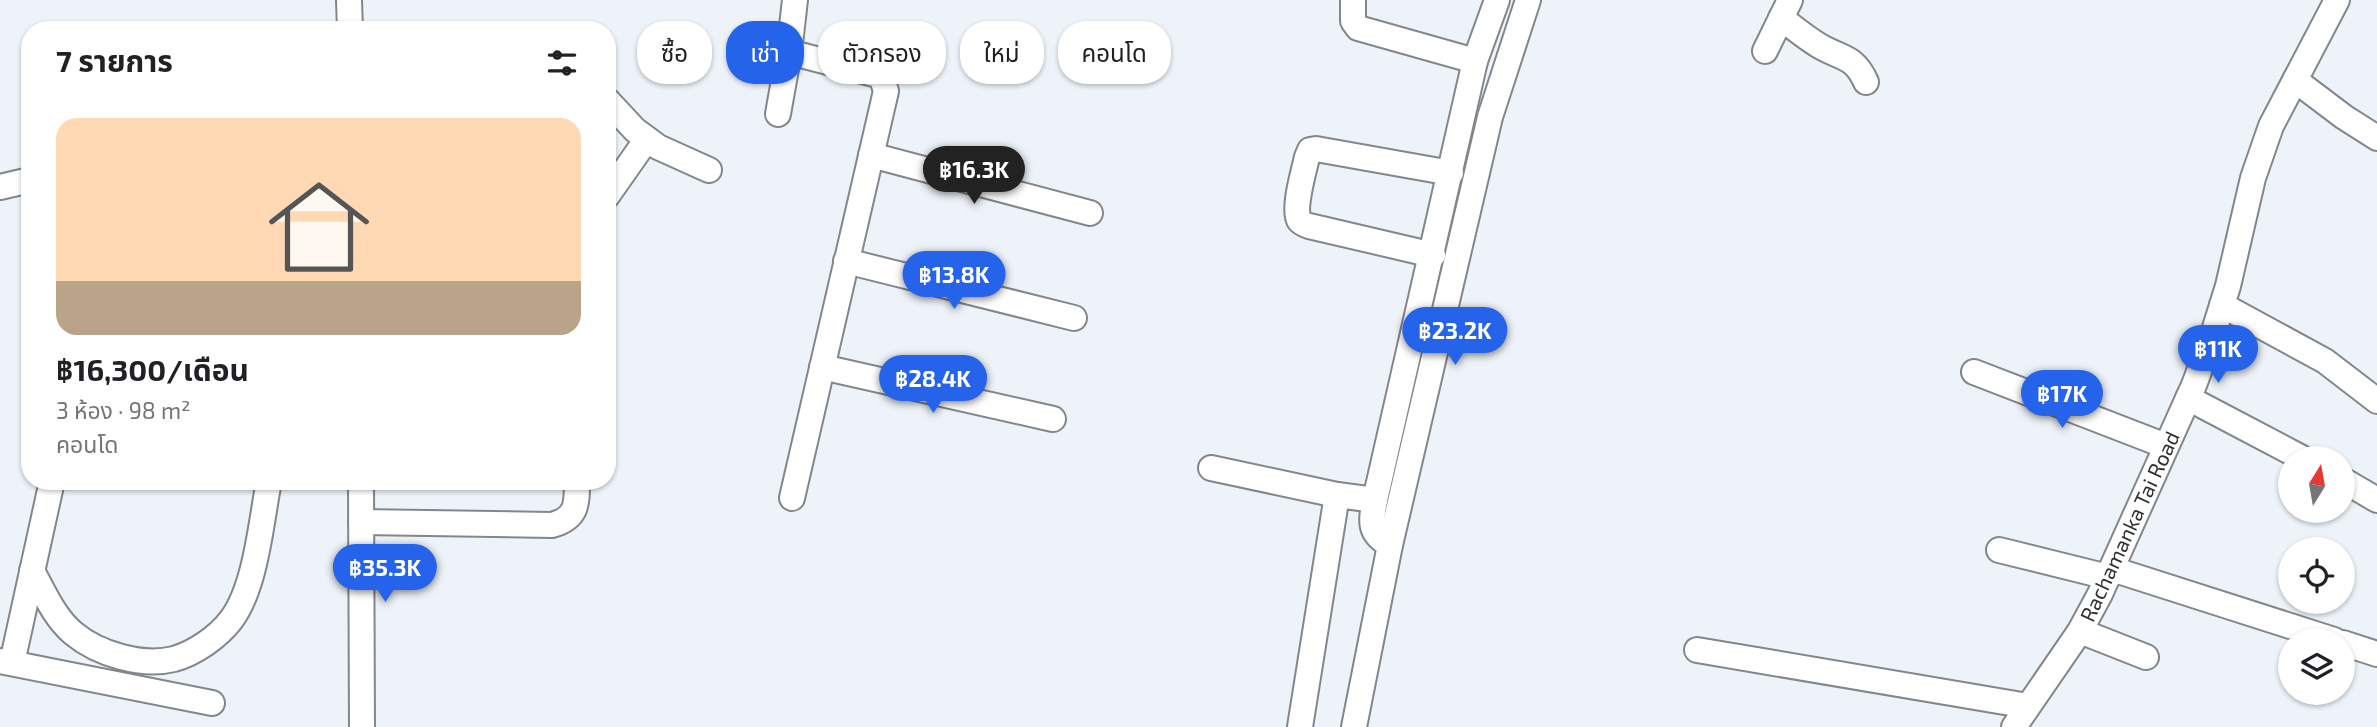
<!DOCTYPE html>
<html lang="th">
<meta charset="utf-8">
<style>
:root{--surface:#fff;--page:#f2f2f2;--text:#202124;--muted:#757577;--accent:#2563eb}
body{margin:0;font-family:"Exo 2","Noto Sans Thai",sans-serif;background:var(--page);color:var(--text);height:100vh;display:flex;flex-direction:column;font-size:26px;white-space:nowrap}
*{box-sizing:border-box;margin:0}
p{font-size:23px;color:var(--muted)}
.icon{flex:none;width:38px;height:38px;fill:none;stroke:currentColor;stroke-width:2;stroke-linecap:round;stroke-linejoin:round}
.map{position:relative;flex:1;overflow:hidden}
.panel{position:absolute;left:21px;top:21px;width:595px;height:469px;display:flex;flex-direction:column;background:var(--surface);border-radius:28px;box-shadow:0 2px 5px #0004}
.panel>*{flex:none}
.hud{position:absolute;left:637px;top:21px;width:665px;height:63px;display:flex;gap:14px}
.needle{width:46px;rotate:11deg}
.fabs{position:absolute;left:2278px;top:446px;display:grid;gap:14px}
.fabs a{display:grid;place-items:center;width:77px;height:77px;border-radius:50%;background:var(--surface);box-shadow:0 2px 5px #0004;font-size:35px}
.price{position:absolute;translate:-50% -60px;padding:0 16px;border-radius:24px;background:var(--accent);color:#fff;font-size:23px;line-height:46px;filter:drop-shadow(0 2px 4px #0008)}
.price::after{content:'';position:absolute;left:50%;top:42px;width:21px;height:16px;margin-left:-10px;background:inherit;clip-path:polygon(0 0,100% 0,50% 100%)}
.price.active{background:#222;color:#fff}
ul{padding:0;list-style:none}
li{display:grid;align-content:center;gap:14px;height:371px;padding:0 35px}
li span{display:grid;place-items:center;height:217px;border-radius:21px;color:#555}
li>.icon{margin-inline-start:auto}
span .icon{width:126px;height:126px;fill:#fffc;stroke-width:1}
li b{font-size:30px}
h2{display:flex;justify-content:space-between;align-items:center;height:84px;padding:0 35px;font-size:30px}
.chip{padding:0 24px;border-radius:28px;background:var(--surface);box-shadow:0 2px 5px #0004;font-size:24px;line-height:63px}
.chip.active{background:var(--accent);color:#fff}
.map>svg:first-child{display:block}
</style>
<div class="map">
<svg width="2377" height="727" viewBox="0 0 2377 727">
<rect width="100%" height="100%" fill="#edf3f9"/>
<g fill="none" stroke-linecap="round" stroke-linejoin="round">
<defs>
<g id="minor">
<path d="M349,0L350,30"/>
<path d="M1353,0V21L1358,28L1475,61L1375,500C1371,521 1368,533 1390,545"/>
<path d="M1781,18C1793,27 1805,37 1818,45C1841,59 1854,55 1866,82"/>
<path d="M1765,51L1790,0"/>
<path d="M1475,61L1497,0"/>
<path d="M2295,80L2344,117L2377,138"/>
<path d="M607,100L635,130L658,147L709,170"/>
<path d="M778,114L789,52"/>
<path d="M871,155L1090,213"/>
<path d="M0,187L30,180"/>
<path d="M607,196L647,139"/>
<path d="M1433,255L1309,226C1306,225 1301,223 1299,220C1293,207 1304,171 1307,157L1310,150L1316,149L1451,173"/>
<path d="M846,261L1074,318"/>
<path d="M2222,305L2325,361L2377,401"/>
<path d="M822,367L1053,419"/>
<path d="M1974,372L2166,446"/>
<path d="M2188,398L2302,458"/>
<path d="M1211,468L1337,495"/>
<path d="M2343,480L2377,500"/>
<path d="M361,481L362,727"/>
<path d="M792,498L886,91L881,76L789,52L795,0"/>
<path d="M361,522L552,525C577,518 577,505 577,481"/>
<path d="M1999,550L2108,577"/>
<path d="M2112,569L2334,640"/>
<path d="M32,571C44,592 54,617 73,633C98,654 142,667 174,659C195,653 218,637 231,620C256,587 261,522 269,481"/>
<path d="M2080,631L2146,657"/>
<path d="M2343,643L2377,654"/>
<path d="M1697,650L2028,706"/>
<path d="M0,661L212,703"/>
<path d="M12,663L52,481"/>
<path d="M1300,727L1337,495L1375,500"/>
<path d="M1354,727L1390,545L1490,117L1528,0"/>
<path d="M2014,727L2080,631L2100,594L2194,385L2214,331L2228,286L2253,178L2271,126L2337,0"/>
</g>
</defs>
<!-- minor casing -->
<use href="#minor" stroke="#82878c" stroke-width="28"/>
<!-- minor -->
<use href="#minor" stroke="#fff" stroke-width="24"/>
</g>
<g text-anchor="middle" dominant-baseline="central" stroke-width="5" stroke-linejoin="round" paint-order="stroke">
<!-- street labels -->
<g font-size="21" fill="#2d2f32" stroke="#fff">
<text transform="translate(2129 526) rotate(-65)">Rachamanka Tai Road</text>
</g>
</g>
</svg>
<div class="fabs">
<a><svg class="needle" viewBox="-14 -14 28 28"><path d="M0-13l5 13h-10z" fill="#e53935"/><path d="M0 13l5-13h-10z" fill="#757577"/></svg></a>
<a><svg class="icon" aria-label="locate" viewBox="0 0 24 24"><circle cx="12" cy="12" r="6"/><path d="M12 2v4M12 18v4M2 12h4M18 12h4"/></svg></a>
<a><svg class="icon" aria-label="layers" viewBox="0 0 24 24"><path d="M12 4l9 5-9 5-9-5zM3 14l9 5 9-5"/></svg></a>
</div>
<b class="price active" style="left:974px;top:206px">฿16.3K</b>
<b class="price" style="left:954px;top:311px">฿13.8K</b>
<b class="price" style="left:1455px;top:367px">฿23.2K</b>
<b class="price" style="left:2218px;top:385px">฿11K</b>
<b class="price" style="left:933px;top:415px">฿28.4K</b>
<b class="price" style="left:2062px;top:430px">฿17K</b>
<b class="price" style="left:385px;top:604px">฿35.3K</b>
<div class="hud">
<a class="chip">ซื้อ</a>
<a class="chip active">เช่า</a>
<a class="chip">ตัวกรอง</a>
<a class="chip">ใหม่</a>
<a class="chip">คอนโด</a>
</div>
<section class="panel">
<h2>7 รายการ<svg class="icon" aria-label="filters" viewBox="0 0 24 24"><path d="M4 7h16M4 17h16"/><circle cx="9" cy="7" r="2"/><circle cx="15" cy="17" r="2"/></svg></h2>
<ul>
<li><span style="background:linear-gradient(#ffd9b3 75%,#b9a48a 0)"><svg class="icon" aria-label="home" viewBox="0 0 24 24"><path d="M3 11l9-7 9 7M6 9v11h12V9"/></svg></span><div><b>฿16,300/เดือน</b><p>3 ห้อง · 98 m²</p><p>คอนโด</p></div></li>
</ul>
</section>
</div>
